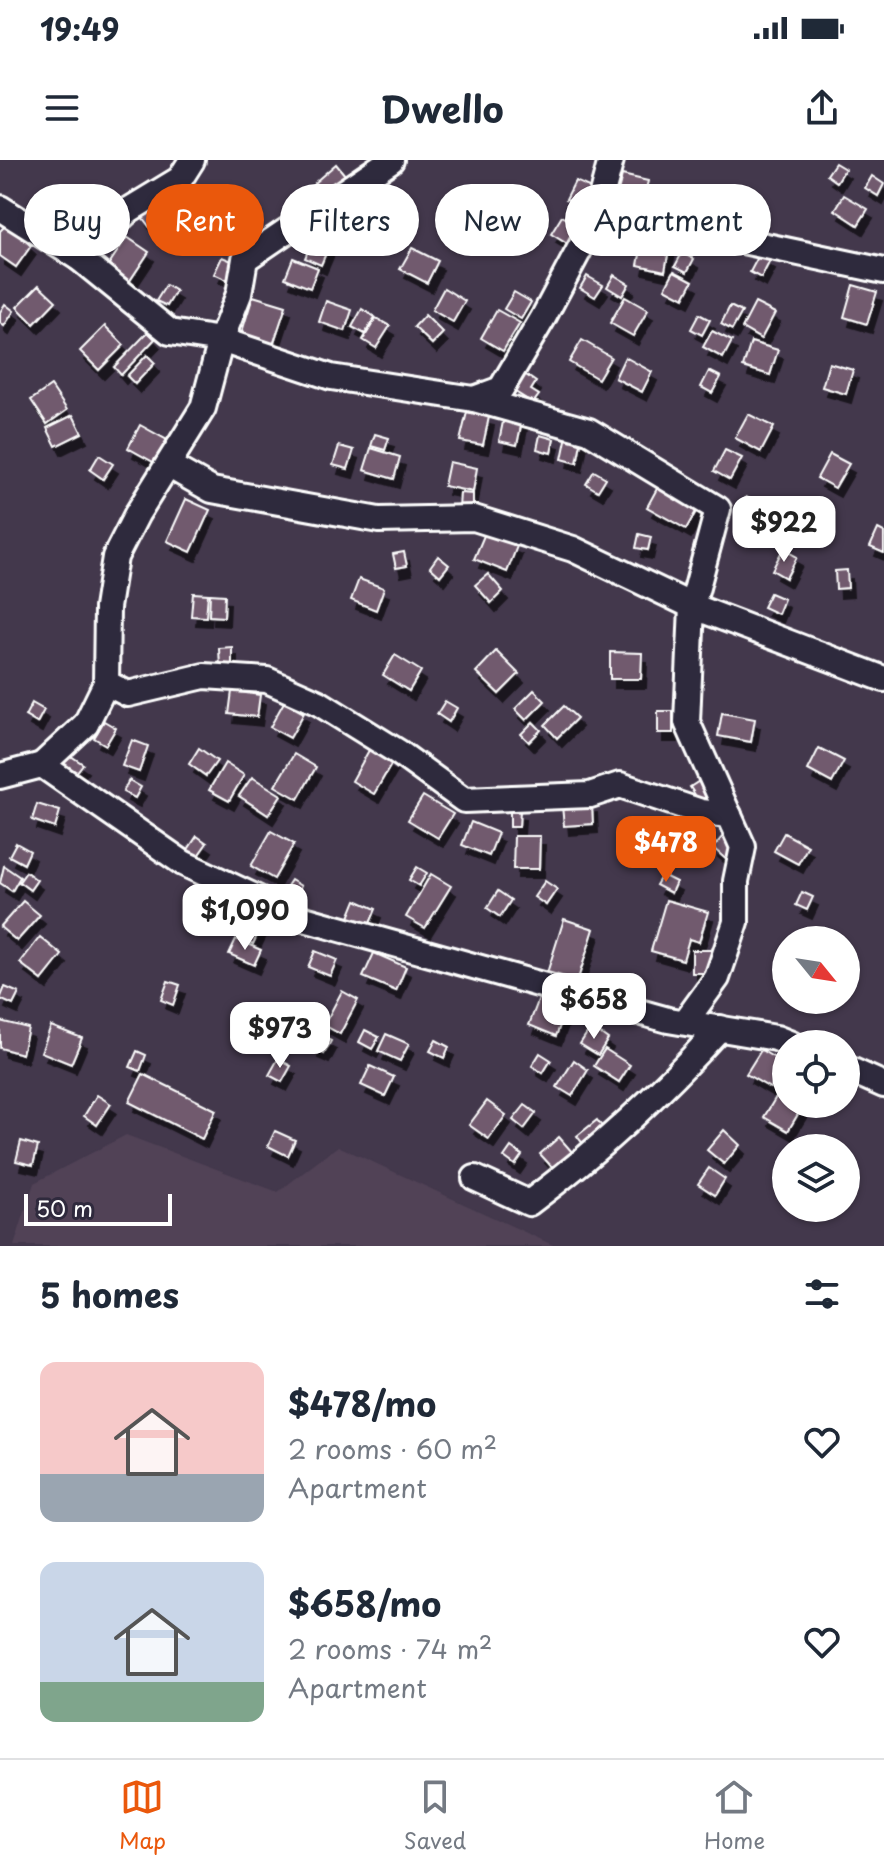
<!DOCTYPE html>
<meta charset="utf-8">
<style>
:root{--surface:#fff;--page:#f2f2f3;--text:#1f2937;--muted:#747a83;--line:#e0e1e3;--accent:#ea580c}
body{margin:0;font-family:"Playpen Sans",sans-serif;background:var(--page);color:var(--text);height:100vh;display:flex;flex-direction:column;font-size:30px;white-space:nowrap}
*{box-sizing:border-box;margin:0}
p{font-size:26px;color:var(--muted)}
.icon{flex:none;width:44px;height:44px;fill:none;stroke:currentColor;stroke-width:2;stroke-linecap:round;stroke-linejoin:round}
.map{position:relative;height:1086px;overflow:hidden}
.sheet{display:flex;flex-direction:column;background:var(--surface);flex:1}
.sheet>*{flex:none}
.guide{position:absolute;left:24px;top:24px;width:836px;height:72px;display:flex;gap:16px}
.needle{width:52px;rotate:120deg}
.controls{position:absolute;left:772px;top:766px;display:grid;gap:16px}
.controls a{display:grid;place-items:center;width:88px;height:88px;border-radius:50%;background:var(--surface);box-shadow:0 2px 6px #0004;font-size:40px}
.scale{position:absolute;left:24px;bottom:20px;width:148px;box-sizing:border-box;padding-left:8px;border:4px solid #fff;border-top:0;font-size:22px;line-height:28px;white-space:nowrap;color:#fff;-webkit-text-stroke:6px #2f2a3d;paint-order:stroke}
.price{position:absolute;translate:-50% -68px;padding:0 18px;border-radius:16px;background:#fff;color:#222;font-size:26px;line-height:52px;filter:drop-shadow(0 2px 4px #0008)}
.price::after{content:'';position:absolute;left:50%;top:48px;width:24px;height:18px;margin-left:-12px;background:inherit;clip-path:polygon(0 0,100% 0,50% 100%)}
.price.selected{background:var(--accent);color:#fff}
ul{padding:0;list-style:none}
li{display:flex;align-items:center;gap:24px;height:200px;padding:0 40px}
li span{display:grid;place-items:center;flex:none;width:224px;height:160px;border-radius:16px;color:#555}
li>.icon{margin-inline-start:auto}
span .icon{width:96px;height:96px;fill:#fffc;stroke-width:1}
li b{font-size:34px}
h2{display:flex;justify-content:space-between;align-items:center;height:96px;padding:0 40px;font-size:34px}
.pill{padding:0 28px;border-radius:36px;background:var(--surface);box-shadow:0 2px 6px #0004;font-size:28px;line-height:72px}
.pill.selected{background:var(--accent);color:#fff}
.status{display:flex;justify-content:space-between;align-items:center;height:56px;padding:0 40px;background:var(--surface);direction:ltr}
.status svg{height:22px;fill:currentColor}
header{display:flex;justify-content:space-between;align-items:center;height:104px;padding:0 40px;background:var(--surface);font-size:36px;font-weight:700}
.dock{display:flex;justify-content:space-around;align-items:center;height:112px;border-top:2px solid var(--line);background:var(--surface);font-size:22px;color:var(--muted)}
.dock a{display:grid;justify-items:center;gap:4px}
.dock .selected{color:var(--accent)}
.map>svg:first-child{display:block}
</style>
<div class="status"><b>19:49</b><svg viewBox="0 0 49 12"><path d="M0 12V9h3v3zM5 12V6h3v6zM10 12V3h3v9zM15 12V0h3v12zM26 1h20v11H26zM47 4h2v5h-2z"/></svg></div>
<header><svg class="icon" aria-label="menu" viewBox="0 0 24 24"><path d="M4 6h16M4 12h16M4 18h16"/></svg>Dwello<svg class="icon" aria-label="share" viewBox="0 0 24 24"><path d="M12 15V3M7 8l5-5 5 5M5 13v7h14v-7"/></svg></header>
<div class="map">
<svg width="884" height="1086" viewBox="0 0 884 1086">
<defs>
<filter id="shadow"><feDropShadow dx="5" dy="9" stdDeviation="0" flood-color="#0009"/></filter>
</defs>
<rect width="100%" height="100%" fill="#43384c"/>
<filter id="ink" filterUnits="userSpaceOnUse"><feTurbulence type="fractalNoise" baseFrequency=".0125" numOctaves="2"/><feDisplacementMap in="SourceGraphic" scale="16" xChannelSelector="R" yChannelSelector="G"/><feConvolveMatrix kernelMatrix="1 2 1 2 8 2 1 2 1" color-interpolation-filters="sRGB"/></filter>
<g filter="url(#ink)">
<!-- built -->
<path fill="#514256" d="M126,975L278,1032L338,986L555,1086H14L34,1023Z"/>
<!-- building -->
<g fill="#715a6e" stroke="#fff" stroke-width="2" filter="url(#shadow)">
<path d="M835,3L845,9L837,22L827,15Z"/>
<path d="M336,4L345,15L324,33L314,23Z"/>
<path d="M622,15L648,21L640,53L614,47Z"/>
<path d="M872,16L884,24L878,36L865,28Z"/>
<path d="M575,21L591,28L582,47L566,39Z"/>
<path d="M376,24L390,34L377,52L363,42Z"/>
<path d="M304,31L315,43L296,59L286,47Z"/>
<path d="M844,35L868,49L858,65L835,50Z"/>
<path d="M185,37L194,52L181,60L172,45Z"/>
<path d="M156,46L169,62L155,74L142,57Z"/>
<path d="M521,48L536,52L529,78L515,75Z"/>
<path d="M199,54L206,65L188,77L181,66Z"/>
<path d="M562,56L580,67L569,85L551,74Z"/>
<path d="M7,64L31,86L16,107L0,96V71Z"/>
<path d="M127,77L149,92L129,122L107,107Z"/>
<path d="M313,79L329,86L321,105L305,98Z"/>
<path d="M643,79L670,84L665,111L638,105Z"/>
<path d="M412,88L438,101L427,123L400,109Z"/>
<path d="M682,93L694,99L687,112L675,106Z"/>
<path d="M759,95L770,101L761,118L750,112Z"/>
<path d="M222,97L237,103L229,121L214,114Z"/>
<path d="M293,98L318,108L310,128L285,118Z"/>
<path d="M674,111L693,121L684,138L665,128Z"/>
<path d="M614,115L629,124L622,136L607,127Z"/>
<path d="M587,116L603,125L595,137L580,128Z"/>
<path d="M39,125L56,141L34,164L17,147Z"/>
<path d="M166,125L176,131L167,146L156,141Z"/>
<path d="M853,125L877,132L867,164L844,157Z"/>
<path d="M444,128L465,141L453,162L432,150Z"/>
<path d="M514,132L531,142L521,159L504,149Z"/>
<path d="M253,136L286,146L273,185L241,175Z"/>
<path d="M625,137L648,150L633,176L610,163Z"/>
<path d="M326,141L352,150L345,171L319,162Z"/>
<path d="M755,143L775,153L761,179L742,168Z"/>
<path d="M5,144L14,151L4,166L0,163V152Z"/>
<path d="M730,146L742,152L732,170L721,164Z"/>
<path d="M362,149L375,157L365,174L352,167Z"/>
<path d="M497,150L520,163L503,191L481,178Z"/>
<path d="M699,154L710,160L702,175L691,169Z"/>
<path d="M425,155L443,173L432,184L414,167Z"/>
<path d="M376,158L390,166L376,188L363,180Z"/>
<path d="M105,166L124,185L99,210L80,191Z"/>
<path d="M712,171L732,181L723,198L703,187Z"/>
<path d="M148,172L155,179L121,215L114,207Z"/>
<path d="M582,180L611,197L598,219L569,202Z"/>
<path d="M751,182L778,190L770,215L743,207Z"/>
<path d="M147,195L155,203L135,224L127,216Z"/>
<path d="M625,197L652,212L642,232L615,218Z"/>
<path d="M829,203L853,210L846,234L822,227Z"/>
<path d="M709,211L721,217L712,233L701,227Z"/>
<path d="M523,213L536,222L531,230L539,235L533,243L512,230Z"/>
<path d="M51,226L67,250L47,264L31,240Z"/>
<path d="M467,252L489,257L483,285L460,281Z"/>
<path d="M748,254L774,267L761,292L735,278Z"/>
<path d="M73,255L82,273L56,286L47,268Z"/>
<path d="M504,257L522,261L517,285L499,281Z"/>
<path d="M140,265L167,280L155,303L128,288Z"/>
<path d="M375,274L389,278L385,290L371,286Z"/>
<path d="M540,275L554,279L551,293L537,289Z"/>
<path d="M567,275L582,278L577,303L562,299Z"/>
<path d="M339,286L354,290L348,309L333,305Z"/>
<path d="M371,288L400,297L394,319L364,310Z"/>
<path d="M725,290L742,298L730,320L714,311Z"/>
<path d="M830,294L849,304L835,328L817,318Z"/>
<path d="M99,295L113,304L103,319L90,310Z"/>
<path d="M449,302L477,308L473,332L444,326Z"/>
<path d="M594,311L606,318L598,331L586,324Z"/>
<path d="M659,325L698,348L686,369L647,347Z"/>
<path d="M460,333L473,334V348H459Z"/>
<path d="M746,337L756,342L748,357L738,351Z"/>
<path d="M186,339L210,350L191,392L167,381Z"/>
<path d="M878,369L884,372V393L870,387Z"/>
<path d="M485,373L517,386L507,412L474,399Z"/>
<path d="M639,374L651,377L648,390L636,388Z"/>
<path d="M783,389L797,397L786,418L772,410Z"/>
<path d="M404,392L407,406L396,408L393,394Z"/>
<path d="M438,396L449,405L440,416L430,407Z"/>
<path d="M847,410L848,428L836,429L835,411Z"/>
<path d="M488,414L503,431L491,443L475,425Z"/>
<path d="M359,419L384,428L376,450L351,440Z"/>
<path d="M193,433L208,434L206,457L191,456Z"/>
<path d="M770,433L784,439L778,454L763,447Z"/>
<path d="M210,434L225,435L224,457L209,456Z"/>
<path d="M232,487V507L220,508L219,488Z"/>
<path d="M496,491L519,514L499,534L476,512Z"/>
<path d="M610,492L642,493L641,519H610Z"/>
<path d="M395,495L421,511L409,531L383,515Z"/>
<path d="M534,530L545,541L526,560L515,549Z"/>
<path d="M232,531L260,535L257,557L229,554Z"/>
<path d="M445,541L457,548L449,562L437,554Z"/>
<path d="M284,542L304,553L290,578L270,567Z"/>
<path d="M32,543L44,550L37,563L25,556Z"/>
<path d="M564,546L577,558L557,578L545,565Z"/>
<rect x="658" y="551" width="15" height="22"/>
<path d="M722,553L755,559L751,582L718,576Z"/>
<path d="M104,561L116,568L106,585L94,578Z"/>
<path d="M533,562L541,570L529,582L521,574Z"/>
<path d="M132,580L148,586L139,612L122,606Z"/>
<path d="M199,588L217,601L206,616L189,604Z"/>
<path d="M819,588L844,601L832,623L808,610Z"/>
<path d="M369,590L392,603L374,634L352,621Z"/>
<path d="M68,594L83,604L76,613L62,603Z"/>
<path d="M294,594L316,607L298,639L275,626Z"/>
<path d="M225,603L244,615L229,641L209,630Z"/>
<path d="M252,617L281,635L268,655L239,636Z"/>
<path d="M129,620L141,627L135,638L123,632Z"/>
<path d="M701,620L710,635L699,641L690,627Z"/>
<path d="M423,636L453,654L438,678L408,660Z"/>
<path d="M37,644L60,651L55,668L32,660Z"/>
<path d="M592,644L593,664L564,666L562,646Z"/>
<path d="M510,650L520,651L519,667H510Z"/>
<path d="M676,659L705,669L697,693L667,683Z"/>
<path d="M471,662L498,673L489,696L462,685Z"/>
<path d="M271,671L294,684L274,719L251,706Z"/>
<path d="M784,673L808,686L798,704L774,691Z"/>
<path d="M197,676L207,683L197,697L187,691Z"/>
<path d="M514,676H540L539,709H513Z"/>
<path d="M723,676L738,689L728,701L713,688Z"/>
<path d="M16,683L30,691L24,704L9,696Z"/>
<path d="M4,706L20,717L12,731L0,723Z"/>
<path d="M417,707L427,713L419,726L409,720Z"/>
<path d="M26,712L37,720L30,730L19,722Z"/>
<path d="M431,714L451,726L425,768L406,757Z"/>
<path d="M662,715L676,722L671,733L656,725Z"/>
<path d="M291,720L301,726L294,738L283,732Z"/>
<path d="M545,721L557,729L546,745L534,737Z"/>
<path d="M498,731L511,740L500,757L487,748Z"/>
<path d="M802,732L813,737L807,750L796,745Z"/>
<path d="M356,740L376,749L368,768L348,760Z"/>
<path d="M666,740L708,752L699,782L689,779L683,800L651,791Z"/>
<path d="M23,741L40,755L17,781L0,767Z"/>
<path d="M247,750L265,759L253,784L235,775Z"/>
<path d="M564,759L594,769L577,822L547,813Z"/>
<path d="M40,777L62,795L42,820L20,803Z"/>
<path d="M236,779L261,790L254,805L229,794Z"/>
<rect x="692" y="790" width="19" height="23"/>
<path d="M315,791L337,800L330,816L308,807Z"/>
<path d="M374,793L406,807L396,831L363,817Z"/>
<path d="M168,821L180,825L173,845L161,840Z"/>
<path d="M5,827L19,833L13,845L0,839Z"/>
<path d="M342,831L358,840L340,874L324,865Z"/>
<path d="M540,836L567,847L556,876L529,865Z"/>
<path d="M247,851L261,859L250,880L236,872Z"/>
<path d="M0,861L28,868L22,894L0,888Z"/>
<path d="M51,866L82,878L71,904L41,892Z"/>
<path d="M591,867L608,879L598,895L580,884Z"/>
<path d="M365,870L379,877L372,889L359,882Z"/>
<path d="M386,874L409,884L400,901L378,891Z"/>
<path d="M319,875L331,881L324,894L313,889Z"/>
<path d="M436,880L449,887L444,898L430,891Z"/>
<path d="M605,889L630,905L619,922L594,906Z"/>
<path d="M761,890L785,904L770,928L746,914Z"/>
<path d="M137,891L146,895L140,911L130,907Z"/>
<path d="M540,893L551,900L543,913L532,906Z"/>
<path d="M278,899L291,906L282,922L269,915Z"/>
<path d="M574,900L588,910L572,936L557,927Z"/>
<path d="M370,906L394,917L385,936L361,925Z"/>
<path d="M143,914L216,950L202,979L129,942Z"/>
<path d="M785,922L786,944H804L788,971L764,957Z"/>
<path d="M97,935L111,944L97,965L84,956Z"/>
<path d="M487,941L506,955L489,979L469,965Z"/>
<path d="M525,945L536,953L524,969L513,960Z"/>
<path d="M597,960L607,973L587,989L577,976Z"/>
<path d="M724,970L740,985L724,1004L707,990Z"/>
<path d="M275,971L295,980L288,996L268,986Z"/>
<path d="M559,977L579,1000L567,1011L558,1002L552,1007L540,994Z"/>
<path d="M21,981L38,986L33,1005L16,1001Z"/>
<path d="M511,987L522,995L515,1005L504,997Z"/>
<path d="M709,1008L725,1019L715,1035L698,1024Z"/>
</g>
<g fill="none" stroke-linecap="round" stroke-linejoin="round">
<defs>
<g id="minor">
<path d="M0,48L79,98L170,172L221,180L331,217L474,239L589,271L718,349L692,446L687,562L743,687L736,721V762L717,818L685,862"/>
<path d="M595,60L705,73L884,111"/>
<path d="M79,98L129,50L180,19L192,0"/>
<path d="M474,239L501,229L543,158L595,60L611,0"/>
<path d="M168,305L212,330L379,360L474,358L573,389L692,446L884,519"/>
<path d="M106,523L128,534L204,516L267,520L319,543L398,592L464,640L590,635L620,625L701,652L729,655"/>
<path d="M42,605L86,564L106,523L107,448L115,397L137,354L203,248L221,180L239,134L245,99L391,0"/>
<path d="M0,616L42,605L183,703L297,757L668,860L776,878L791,884"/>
<path d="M846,908L884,925"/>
<path d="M475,1018L529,1043C601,989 659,935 720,868"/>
</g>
</defs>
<!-- minor casing -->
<use href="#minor" stroke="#fff" stroke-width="30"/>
<!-- minor -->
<use href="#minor" stroke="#2f2a3d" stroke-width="24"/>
</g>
</g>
</svg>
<div class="controls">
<a><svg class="needle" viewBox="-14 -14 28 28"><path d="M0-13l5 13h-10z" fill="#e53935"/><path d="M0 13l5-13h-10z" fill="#747a83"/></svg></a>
<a><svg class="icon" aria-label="locate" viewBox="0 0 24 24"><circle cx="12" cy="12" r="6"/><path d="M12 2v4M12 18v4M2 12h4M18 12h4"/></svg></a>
<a><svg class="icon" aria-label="layers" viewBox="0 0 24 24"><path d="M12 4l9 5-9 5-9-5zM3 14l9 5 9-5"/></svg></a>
</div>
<div class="scale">50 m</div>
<b class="price" style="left:784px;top:404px">$922</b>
<b class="price selected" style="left:666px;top:724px">$478</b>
<b class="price" style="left:245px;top:792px">$1,090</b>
<b class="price" style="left:594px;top:881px">$658</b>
<b class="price" style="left:280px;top:910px">$973</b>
<div class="guide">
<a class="pill">Buy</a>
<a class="pill selected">Rent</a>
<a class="pill">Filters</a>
<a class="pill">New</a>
<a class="pill">Apartment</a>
</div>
</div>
<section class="sheet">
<h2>5 homes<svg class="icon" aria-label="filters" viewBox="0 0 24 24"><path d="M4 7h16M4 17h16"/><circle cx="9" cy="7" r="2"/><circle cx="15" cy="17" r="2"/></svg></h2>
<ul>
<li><span style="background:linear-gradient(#f6c9c9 70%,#9aa5b1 0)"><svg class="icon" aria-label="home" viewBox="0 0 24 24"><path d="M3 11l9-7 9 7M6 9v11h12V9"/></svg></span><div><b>$478/mo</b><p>2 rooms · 60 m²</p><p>Apartment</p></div><svg class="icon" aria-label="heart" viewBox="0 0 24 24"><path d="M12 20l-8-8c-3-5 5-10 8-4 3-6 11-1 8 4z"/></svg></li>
<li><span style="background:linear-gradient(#c9d6e8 75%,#7fa58c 0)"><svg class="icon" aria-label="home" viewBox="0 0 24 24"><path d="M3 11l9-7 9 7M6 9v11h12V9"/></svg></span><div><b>$658/mo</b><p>2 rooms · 74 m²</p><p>Apartment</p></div><svg class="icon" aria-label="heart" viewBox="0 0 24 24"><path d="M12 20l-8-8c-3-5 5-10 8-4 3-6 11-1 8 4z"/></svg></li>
</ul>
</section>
<nav class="dock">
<a class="selected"><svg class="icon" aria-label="map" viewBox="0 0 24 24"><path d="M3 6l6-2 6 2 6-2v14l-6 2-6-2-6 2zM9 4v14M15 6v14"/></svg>Map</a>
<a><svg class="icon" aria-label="saved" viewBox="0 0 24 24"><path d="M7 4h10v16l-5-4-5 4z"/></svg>Saved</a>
<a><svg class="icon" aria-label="home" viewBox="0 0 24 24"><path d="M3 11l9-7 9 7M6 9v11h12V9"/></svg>Home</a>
</nav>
